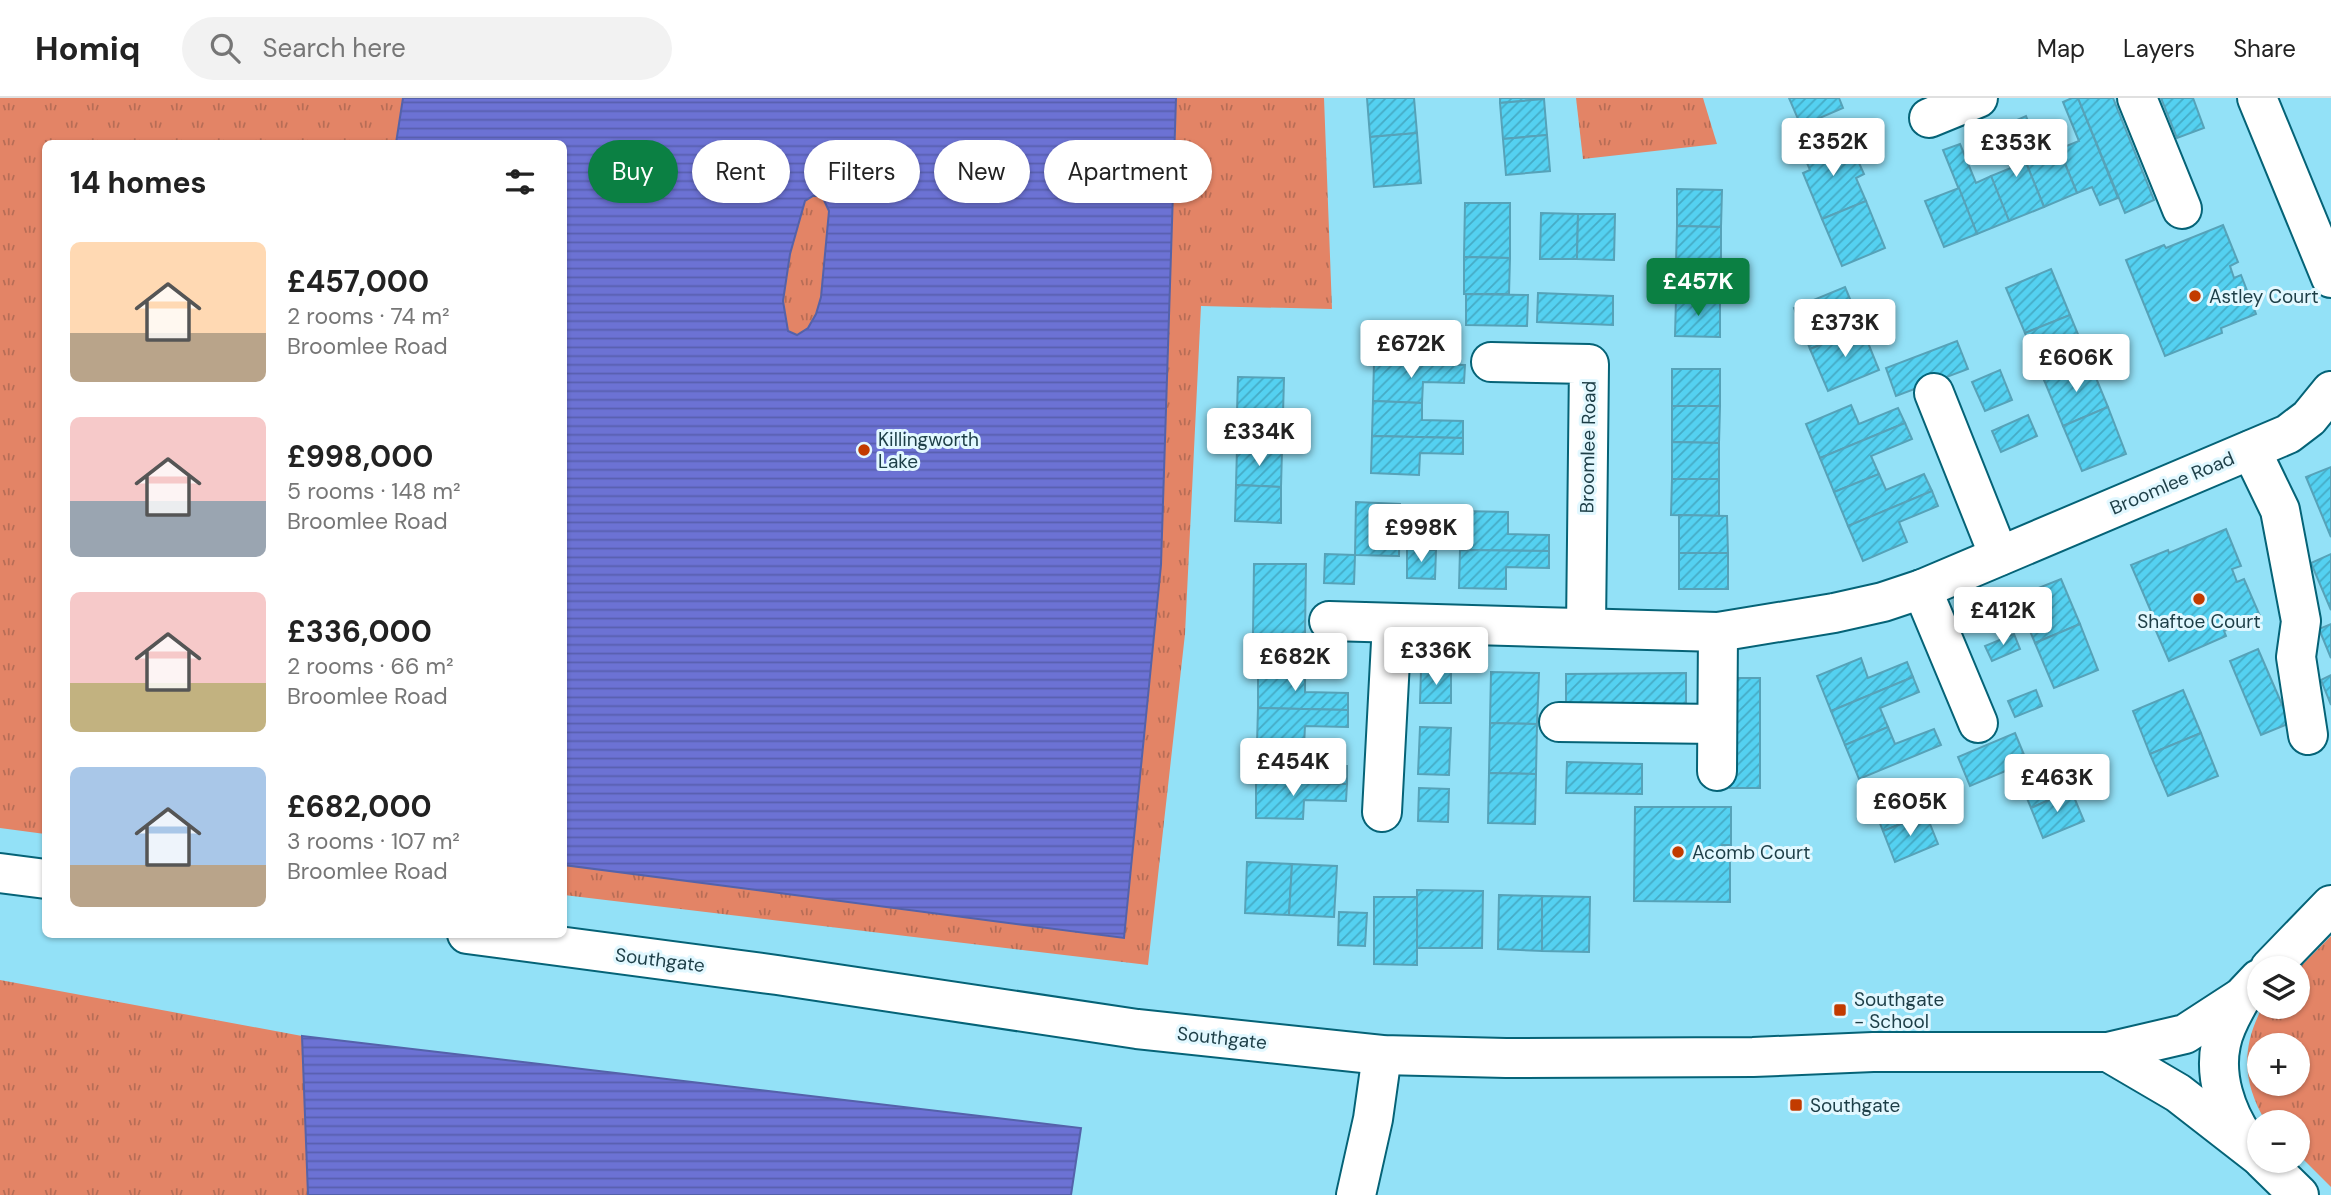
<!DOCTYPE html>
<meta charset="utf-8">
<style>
:root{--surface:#fff;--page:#f2f2f2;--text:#222;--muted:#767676;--line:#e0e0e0;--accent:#0b8043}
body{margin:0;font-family:"DM Sans",sans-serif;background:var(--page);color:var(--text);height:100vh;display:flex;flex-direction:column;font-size:26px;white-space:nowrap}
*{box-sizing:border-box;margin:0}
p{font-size:23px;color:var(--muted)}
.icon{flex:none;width:38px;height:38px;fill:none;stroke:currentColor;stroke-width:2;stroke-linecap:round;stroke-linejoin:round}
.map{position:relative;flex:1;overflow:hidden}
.sheet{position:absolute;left:42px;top:42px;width:525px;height:798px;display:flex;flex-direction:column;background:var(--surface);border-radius:10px;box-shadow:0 2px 5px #0004}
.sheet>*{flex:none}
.hud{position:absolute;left:588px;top:42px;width:665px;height:63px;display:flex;gap:14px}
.buttons{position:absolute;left:2247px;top:858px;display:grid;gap:14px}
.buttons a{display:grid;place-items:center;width:63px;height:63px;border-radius:50%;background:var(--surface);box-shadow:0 2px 5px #0004;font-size:35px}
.price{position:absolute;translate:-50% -60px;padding:0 16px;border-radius:7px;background:#fff;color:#222;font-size:23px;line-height:46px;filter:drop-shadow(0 2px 4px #0008)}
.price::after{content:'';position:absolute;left:50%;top:42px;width:21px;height:16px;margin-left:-10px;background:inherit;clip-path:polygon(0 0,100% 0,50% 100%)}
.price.on{background:var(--accent);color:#fff}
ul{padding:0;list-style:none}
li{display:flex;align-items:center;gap:21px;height:175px;padding:0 28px}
li span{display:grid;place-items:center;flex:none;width:196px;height:140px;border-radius:10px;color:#555}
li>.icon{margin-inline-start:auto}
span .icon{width:84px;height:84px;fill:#fffc;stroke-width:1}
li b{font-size:30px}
h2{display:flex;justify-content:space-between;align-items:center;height:84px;padding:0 28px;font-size:30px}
.pill{padding:0 24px;border-radius:32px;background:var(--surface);box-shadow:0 2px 5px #0004;font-size:24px;line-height:63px}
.pill.on{background:var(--accent);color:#fff}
header{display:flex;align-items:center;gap:42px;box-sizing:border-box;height:98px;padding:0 35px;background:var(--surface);border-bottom:2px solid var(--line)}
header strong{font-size:33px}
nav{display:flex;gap:38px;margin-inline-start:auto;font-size:24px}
.search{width:490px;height:63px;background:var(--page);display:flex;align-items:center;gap:18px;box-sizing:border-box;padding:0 24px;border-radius:38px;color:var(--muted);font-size:26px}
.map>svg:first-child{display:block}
</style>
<header>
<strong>Homiq</strong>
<div class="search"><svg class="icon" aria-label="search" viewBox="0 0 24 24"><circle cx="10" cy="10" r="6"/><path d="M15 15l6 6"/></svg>Search here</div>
<nav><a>Map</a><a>Layers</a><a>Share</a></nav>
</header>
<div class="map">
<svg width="2331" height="1097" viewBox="0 0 2331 1097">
<defs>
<pattern id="grass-tufts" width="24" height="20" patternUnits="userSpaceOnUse" patternTransform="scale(1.75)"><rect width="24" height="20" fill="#e38466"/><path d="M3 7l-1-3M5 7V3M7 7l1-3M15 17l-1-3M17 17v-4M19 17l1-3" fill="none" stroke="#b76d56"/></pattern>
<pattern id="water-rules" width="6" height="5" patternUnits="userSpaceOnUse" patternTransform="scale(1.75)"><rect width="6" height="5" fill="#6c72d4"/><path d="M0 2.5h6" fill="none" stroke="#585fae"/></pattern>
<pattern id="building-hatch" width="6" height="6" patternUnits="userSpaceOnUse" patternTransform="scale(1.75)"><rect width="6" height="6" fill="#54d1f1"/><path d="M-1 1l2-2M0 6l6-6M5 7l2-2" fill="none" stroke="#45abc5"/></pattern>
</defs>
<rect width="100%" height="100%" fill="#93e1f7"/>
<!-- grass -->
<g fill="url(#grass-tufts)" fill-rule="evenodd">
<path d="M0,0H1324L1332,211L1201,208L1185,536L1148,867L564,797V46H46L45,736L0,730Z"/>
<path d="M1576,0H1703L1717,46L1583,61Z"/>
<path d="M2331,838V1089L2298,1056V1024H2266C2242,984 2241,949 2263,908H2298V871ZM2259,947H2298V985H2259Z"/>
<path d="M0,882L302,938L308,1097H0Z"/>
</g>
<!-- water -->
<g fill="url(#water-rules)" stroke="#5462aa" stroke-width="2" fill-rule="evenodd">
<path d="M403,0H1176L1161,467L1124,840L564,767V46L396,45ZM813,98H822L829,113L821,199L816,216L808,230L797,237L788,233L783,203L790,156L805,103Z"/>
<path d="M302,938L1081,1030L1071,1097H308Z"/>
</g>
<!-- building -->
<g fill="url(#building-hatch)" stroke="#56a2b8" stroke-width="2">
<path d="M1367,0H1414L1417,35L1370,39Z"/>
<path d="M1500,0H1544V1L1500,5Z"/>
<path d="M1789,0H1839L1843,10L1801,28Z"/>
<path d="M2072,0H2078L2118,100L2100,107L2092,89L2077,95L2059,51L2079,43L2063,4Z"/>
<path d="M2078,0H2113L2154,102L2125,115Z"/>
<path d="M2161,0H2193L2204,30L2177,40Z"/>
<path d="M1544,1L1547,37L1503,41L1500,5Z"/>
<path d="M2026,18L2042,58L2059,51L2077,95L2044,109L2010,25Z"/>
<path d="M2010,25L2044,109L2009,123L1991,78L2011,70L1995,31Z"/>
<path d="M1417,35L1421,85L1374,89L1370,39Z"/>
<path d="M1547,37L1550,73L1506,77L1503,41Z"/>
<path d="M1838,38L1847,60L1855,56L1864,76L1856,80L1866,103L1822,121L1803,75L1810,72L1802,53Z"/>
<path d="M1960,46L1976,85L1991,78L2009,123L1977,136L1943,52Z"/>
<path d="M1959,90L1977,136L1944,149L1925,103Z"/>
<path d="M1677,91L1722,92L1721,129L1677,128Z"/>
<path d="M1866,103L1885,150L1842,168L1822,121Z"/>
<path d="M1465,105H1510V160L1464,159Z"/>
<path d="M1541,115L1578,116L1577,161H1540Z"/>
<path d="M1578,116H1615L1614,162L1577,161Z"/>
<path d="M2223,127L2238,164L2230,168L2234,180L2241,177L2256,216L2221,230L2222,235L2165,258L2126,162L2164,147L2166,150Z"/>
<path d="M1677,128L1721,129V165H1676Z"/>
<path d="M1464,159L1510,160L1509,196H1464Z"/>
<path d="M1676,165H1721L1720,202L1676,201Z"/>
<path d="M2051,171L2070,217L2025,235L2006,190Z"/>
<path d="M1845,189L1862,230L1810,251L1794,210Z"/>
<path d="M1538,195L1613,198V227L1537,224Z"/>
<path d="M1466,196L1528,197L1527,228L1466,227Z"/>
<path d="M1676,201L1720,202V239L1675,238Z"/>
<path d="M2070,217L2089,263L2044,282L2025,235Z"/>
<path d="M1862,230L1879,272L1828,293L1810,251Z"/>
<path d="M1957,243L1968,271L1896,298L1886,270Z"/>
<path d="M2089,263L2108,309L2063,328L2044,282Z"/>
<path d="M1374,265L1465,267L1464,285L1423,284L1422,305L1373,303Z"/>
<rect x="1672" y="271" width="48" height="37"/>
<path d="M2000,272L2012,302L1985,313L1972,284Z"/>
<path d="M1238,279L1284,280L1283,316L1237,315Z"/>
<path d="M1373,303L1422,305V322L1463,323V340L1372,338Z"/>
<path d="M1851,307L1859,326L1898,310L1905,325L1820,360L1806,326Z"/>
<path d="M1672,308H1720L1719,345L1672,344Z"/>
<path d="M2108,309L2126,356L2082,373L2063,328Z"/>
<path d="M1237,315L1283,316L1282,352L1237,351Z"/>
<path d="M2028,317L2037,338L2001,354L1992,333Z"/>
<path d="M1905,325L1912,341L1871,358L1879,376L1834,394L1820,360Z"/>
<path d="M1372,338L1463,340V356L1420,355L1419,377L1371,375Z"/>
<path d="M1672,344L1719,345V381H1672Z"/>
<path d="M1237,351L1282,352L1281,389L1236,387Z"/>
<path d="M2331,369V439L2306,379Z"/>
<path d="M1879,376L1886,392L1924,376L1932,393L1848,428L1834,394Z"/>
<path d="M1672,381H1719V418L1671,417Z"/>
<path d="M1236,387L1281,389V425L1235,423Z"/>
<path d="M1932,393L1938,408L1899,424L1907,444L1863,463L1848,428Z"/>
<path d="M1356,404L1400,406L1399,458L1355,457Z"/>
<path d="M1461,413L1508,414V436L1549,437V453L1460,452Z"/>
<path d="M1679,417L1727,418L1728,455H1679Z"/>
<path d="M2226,431L2241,468L2232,471L2237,484L2244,481L2260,518L2224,533L2226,538L2169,563L2153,526L2156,525L2131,467L2168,452L2169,455Z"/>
<path d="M1407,451L1436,452L1435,481L1407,480Z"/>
<path d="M1460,452L1549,453V470L1506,469V491L1459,490Z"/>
<rect x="1679" y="455" width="49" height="36"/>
<path d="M1325,456L1355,457L1354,486L1324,485Z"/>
<path d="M2331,456V512L2311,465Z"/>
<path d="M1254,466H1306L1305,536H1253Z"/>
<path d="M2061,481L2080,526L2035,545L2016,499Z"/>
<path d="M2080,526L2098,572L2054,590L2035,545Z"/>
<path d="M2331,526V560L2319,531Z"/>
<path d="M2014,536L2020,551L1992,563L1985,548Z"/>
<path d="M2258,551L2290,625L2261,637L2230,563Z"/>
<path d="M1861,560L1868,580L1907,564L1913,579L1831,613L1817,578Z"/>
<path d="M1421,572H1451V605H1420Z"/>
<path d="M1258,573L1305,574V594L1348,595V612L1258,610Z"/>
<path d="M1491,574L1539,575L1537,626L1490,625Z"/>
<path d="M1686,575V607L1566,608V576Z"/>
<path d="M2331,577V607L2321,582Z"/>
<path d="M1913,579L1919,594L1880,610L1888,629L1845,647L1831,613Z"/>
<rect x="1730" y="580" width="30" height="110"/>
<path d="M2036,592L2042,608L2015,619L2008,603Z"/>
<path d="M2183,592L2201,635L2150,656L2133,613Z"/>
<path d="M1258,610L1348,612V629L1305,628L1304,648L1257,647Z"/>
<path d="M1490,625L1537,626L1536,676L1489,675Z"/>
<path d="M1420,629L1451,630L1449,677L1418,676Z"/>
<path d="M1888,629L1895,646L1934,631L1941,647L1859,681L1845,647Z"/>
<path d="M2015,635L2027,664L1970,688L1958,659Z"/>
<path d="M2201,635L2218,678L2168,698L2150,656Z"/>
<path d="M1257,647L1304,648V668H1347V686L1256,684Z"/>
<path d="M2058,662L2071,692L2031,710L2018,679Z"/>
<path d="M1567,664L1642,666V696L1566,695Z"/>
<path d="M1489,675L1536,676L1535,726L1488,725Z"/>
<path d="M1256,684L1347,686L1346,703L1304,702L1303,721L1256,720Z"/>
<path d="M1914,686L1926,716L1883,733L1871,703Z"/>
<path d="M1419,690L1449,691L1448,724L1418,723Z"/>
<path d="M2071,692L2084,723L2043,740L2031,710Z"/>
<path d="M1635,709H1731V747H1722V762H1730V804L1634,803Z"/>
<path d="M1926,716L1938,746L1895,764L1883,733Z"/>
<path d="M1247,764L1292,766L1289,817L1245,815Z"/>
<path d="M1292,766L1337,768L1334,819L1289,817Z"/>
<path d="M1417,792L1483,793L1482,850H1417Z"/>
<path d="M1499,797L1542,798V853L1498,851Z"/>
<path d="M1542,798L1590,799L1589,854L1542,853Z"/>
<path d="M1374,799H1417V867L1374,866Z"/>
<path d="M1339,814L1367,815L1365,848L1338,847Z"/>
</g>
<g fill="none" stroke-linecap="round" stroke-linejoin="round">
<defs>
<g id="minor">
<path d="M2137,0L2182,111"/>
<path d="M2257,0L2331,180"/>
<path d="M1929,20L1978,0"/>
<path d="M1491,264L1589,266L1586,530"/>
<path d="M1934,295L1999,458"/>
<path d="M2251,352L2280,412L2301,523L2296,559L2308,637"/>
<path d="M1922,491L1978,625"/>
<path d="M1329,523L1718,534L1834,515L1883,504L1922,491L2288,336L2309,320L2331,293"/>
<path d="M1559,624L1717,626"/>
<path d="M1717,673L1718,534"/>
<path d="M1382,714L1392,525"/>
<path d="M0,775L46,781"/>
<path d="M467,836L777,877L1137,931L1382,957L1506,960L1753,959L1873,954H2108L2185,936L2242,899L2259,881"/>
<path d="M2270,870L2331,807"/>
<path d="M2241,900C2233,915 2224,929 2221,946C2214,978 2226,1014 2244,1040"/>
<path d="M2108,954L2178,995L2259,1058"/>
<path d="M2263,1062L2299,1097"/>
<path d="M1356,1097L1373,1021L1382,957"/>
</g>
</defs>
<!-- minor casing -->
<use href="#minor" stroke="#056377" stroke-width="42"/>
<!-- minor -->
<use href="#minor" stroke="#fff" stroke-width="38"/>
</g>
<!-- markers -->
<g fill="#c23b00" stroke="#e2f8ff" stroke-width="2.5">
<circle cx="2195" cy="198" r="7"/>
<circle cx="864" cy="352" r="7"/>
<circle cx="2199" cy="501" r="7"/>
<circle cx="1678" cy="754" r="7"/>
<rect x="1833" y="905" width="14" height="14" rx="3.5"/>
<rect x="1789" y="1000" width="14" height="14" rx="3.5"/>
</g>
<g text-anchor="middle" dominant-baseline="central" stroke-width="6" stroke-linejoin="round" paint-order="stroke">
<!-- poi labels -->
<g font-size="19" fill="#1d3e47" stroke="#e2f8ff" text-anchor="start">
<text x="2209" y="198">Astley Court</text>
<text x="878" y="341">Killingworth<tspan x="878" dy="22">Lake</tspan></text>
<text x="2199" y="523" text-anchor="middle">Shaftoe Court</text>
<text x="1692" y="754">Acomb Court</text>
<text x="1854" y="901">Southgate<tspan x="1854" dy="22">- School</tspan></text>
<text x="1810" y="1007">Southgate</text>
</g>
<!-- street labels -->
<g font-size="19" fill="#1d3e47" stroke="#e2f8ff">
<text transform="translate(1588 349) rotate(-89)">Broomlee Road</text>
<text transform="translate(2172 385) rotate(-23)">Broomlee Road</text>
<text transform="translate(660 862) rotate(7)">Southgate</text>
<text transform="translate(1222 940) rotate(6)">Southgate</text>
</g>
</g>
</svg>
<div class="buttons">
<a><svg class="icon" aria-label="layers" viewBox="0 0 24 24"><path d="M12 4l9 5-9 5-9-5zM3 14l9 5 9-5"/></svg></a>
<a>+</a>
<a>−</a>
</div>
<b class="price" style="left:1833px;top:80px">£352K</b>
<b class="price" style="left:2016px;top:81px">£353K</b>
<b class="price on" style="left:1698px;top:220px">£457K</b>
<b class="price" style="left:1845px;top:261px">£373K</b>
<b class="price" style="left:1411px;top:282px">£672K</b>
<b class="price" style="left:2076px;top:296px">£606K</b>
<b class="price" style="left:1259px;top:370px">£334K</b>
<b class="price" style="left:1421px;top:466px">£998K</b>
<b class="price" style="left:2003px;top:549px">£412K</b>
<b class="price" style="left:1436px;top:589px">£336K</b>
<b class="price" style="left:1295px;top:595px">£682K</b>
<b class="price" style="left:1293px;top:700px">£454K</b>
<b class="price" style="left:2057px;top:716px">£463K</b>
<b class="price" style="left:1910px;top:740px">£605K</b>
<div class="hud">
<a class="pill on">Buy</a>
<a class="pill">Rent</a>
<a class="pill">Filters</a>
<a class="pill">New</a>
<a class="pill">Apartment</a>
</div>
<section class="sheet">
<h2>14 homes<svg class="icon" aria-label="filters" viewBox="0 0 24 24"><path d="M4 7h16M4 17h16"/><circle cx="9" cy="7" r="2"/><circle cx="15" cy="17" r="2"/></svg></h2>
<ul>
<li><span style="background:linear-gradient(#ffd9b3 65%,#b9a48a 0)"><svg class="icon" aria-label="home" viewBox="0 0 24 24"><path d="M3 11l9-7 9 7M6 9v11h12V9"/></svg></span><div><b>£457,000</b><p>2 rooms · 74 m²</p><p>Broomlee Road</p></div></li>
<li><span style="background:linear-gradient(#f6c9c9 60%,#9aa5b1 0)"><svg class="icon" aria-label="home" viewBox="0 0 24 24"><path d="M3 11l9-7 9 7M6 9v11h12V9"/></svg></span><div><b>£998,000</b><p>5 rooms · 148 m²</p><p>Broomlee Road</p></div></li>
<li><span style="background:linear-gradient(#f6c9c9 65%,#c2b280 0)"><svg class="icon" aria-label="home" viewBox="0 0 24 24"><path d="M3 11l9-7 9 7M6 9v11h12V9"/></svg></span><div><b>£336,000</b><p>2 rooms · 66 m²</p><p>Broomlee Road</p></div></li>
<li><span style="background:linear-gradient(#a9c7e8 70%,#b9a48a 0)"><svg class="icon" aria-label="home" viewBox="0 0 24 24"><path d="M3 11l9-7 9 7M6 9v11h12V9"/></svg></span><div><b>£682,000</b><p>3 rooms · 107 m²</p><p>Broomlee Road</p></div></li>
</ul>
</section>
</div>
